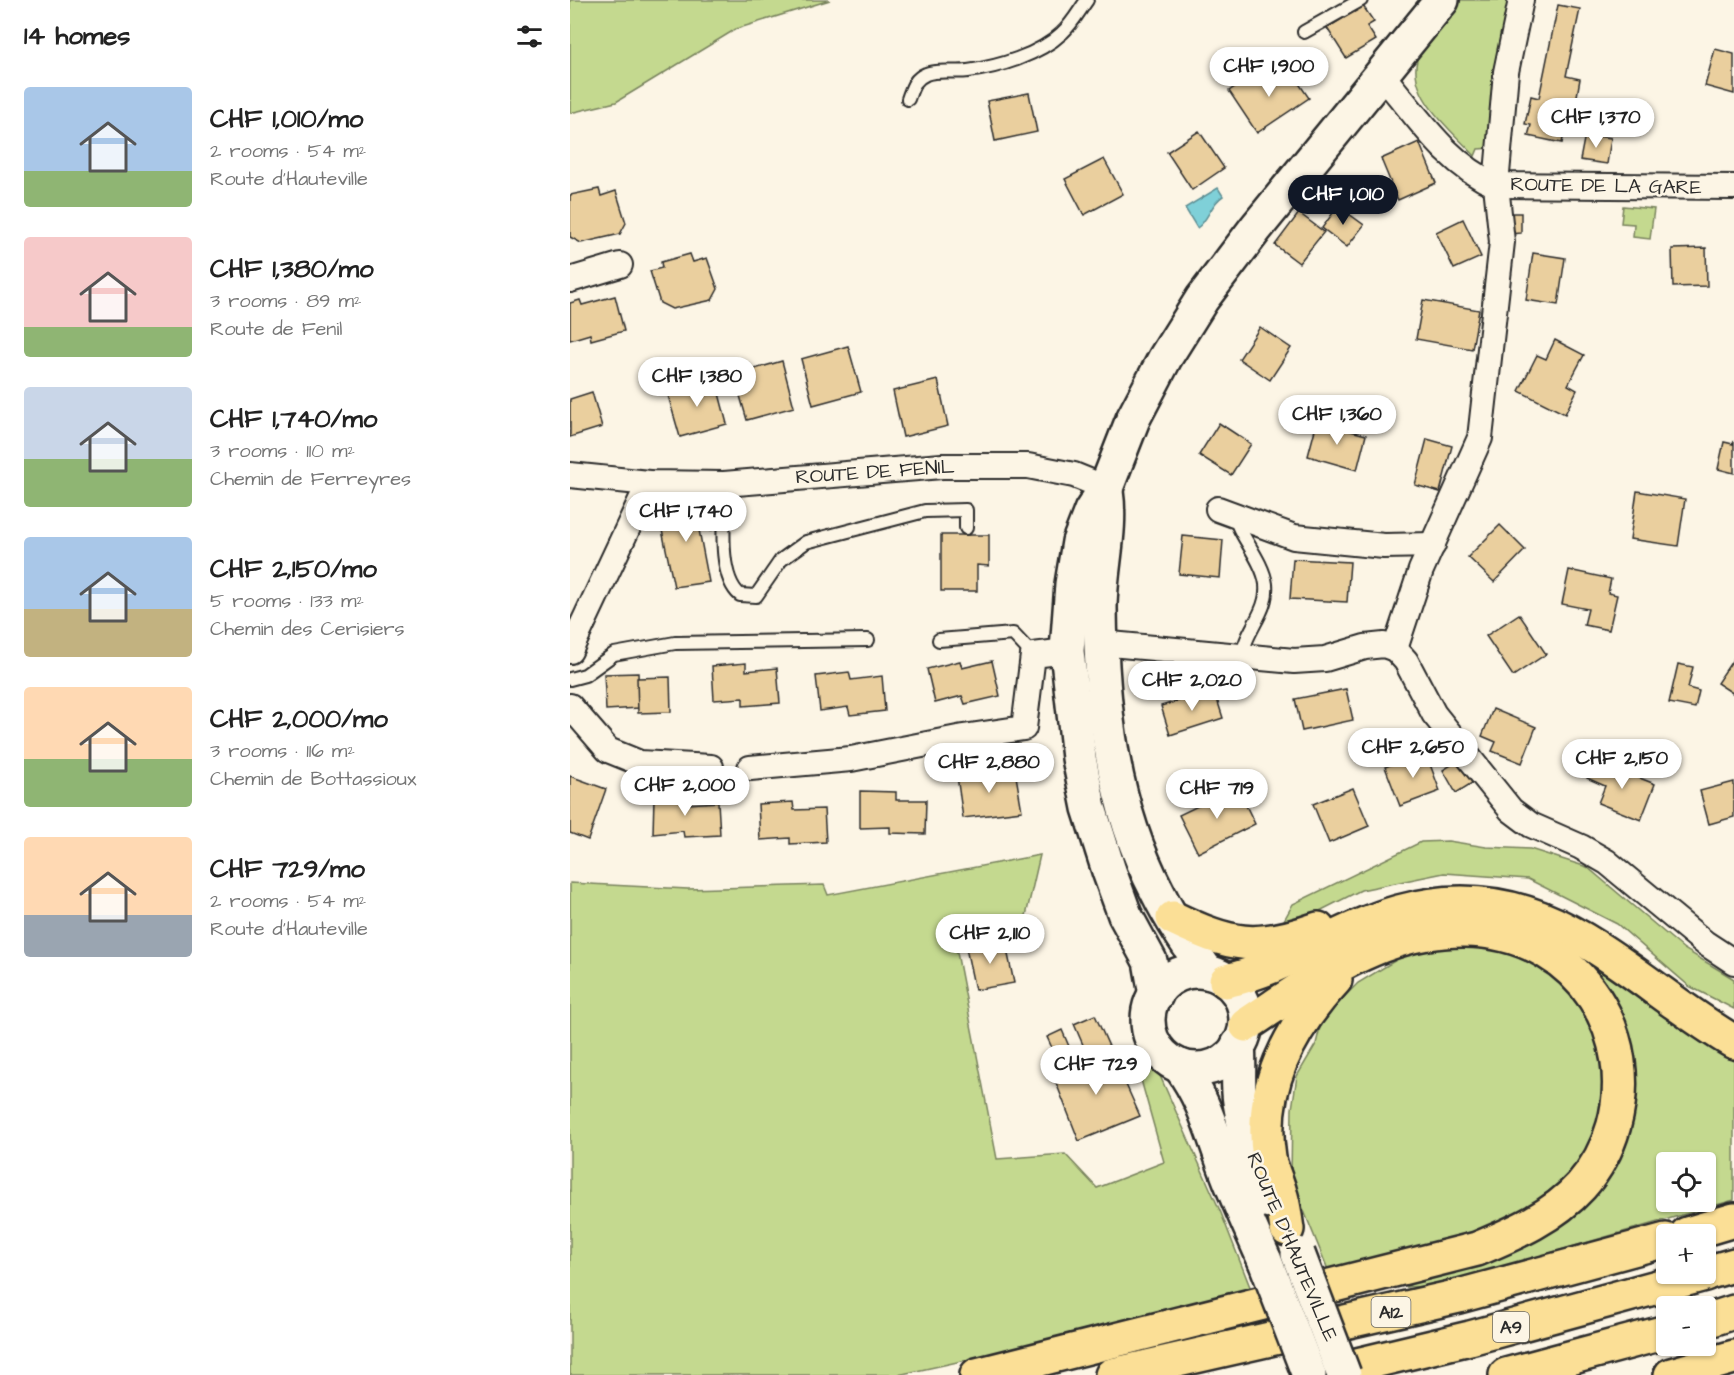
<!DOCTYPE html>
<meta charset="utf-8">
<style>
:root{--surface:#fff;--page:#f6f6f6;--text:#222;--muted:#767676;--accent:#111827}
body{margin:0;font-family:"Architects Daughter",sans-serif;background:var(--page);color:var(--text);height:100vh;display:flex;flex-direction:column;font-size:22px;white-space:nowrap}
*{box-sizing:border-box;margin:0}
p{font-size:20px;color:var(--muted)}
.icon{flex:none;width:33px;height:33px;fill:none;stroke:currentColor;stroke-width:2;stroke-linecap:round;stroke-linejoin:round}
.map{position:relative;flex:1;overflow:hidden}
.sheet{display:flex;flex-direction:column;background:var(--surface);width:570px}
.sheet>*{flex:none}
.fabs{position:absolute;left:1086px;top:1152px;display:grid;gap:12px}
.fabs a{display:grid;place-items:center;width:60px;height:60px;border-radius:6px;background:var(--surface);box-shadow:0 2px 4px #0004;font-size:30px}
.price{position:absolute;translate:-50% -51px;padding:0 14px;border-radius:21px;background:#fff;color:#222;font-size:20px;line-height:39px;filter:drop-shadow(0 2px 3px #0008)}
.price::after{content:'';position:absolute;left:50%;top:36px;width:18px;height:14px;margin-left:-9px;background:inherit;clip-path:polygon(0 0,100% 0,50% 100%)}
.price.current{background:var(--accent);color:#fff}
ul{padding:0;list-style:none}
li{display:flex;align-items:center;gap:18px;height:150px;padding:0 24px}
li span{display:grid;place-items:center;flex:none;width:168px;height:120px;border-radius:6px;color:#555}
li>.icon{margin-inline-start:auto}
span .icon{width:72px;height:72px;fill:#fffc;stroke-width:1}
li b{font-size:26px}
h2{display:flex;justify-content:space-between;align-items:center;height:72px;padding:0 24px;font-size:26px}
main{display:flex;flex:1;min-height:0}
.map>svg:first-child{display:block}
</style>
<main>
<section class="sheet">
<h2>14 homes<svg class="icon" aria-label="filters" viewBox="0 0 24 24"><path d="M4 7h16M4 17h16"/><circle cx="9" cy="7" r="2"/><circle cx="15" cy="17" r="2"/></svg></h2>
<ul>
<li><span style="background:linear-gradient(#a9c7e8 70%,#8fb573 0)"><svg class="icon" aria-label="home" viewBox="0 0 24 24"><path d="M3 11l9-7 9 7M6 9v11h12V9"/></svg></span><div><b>CHF 1,010/mo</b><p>2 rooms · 54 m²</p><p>Route d'Hauteville</p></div></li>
<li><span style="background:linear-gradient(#f6c9c9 75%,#8fb573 0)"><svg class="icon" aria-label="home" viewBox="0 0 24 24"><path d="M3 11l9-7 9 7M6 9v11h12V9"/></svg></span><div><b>CHF 1,380/mo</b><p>3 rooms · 89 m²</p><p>Route de Fenil</p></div></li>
<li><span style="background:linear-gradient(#c9d6e8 60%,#8fb573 0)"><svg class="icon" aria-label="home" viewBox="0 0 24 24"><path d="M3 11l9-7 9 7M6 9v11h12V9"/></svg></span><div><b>CHF 1,740/mo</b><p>3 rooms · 110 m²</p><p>Chemin de Ferreyres</p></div></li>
<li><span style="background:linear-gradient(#a9c7e8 60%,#c2b280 0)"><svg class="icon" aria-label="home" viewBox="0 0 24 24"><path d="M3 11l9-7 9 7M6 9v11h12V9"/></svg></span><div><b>CHF 2,150/mo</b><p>5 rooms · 133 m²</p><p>Chemin des Cerisiers</p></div></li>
<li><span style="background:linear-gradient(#ffd9b3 60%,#8fb573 0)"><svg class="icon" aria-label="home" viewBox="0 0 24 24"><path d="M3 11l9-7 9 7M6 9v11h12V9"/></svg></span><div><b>CHF 2,000/mo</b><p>3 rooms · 116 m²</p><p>Chemin de Bottassioux</p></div></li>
<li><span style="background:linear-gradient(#ffd9b3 65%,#9aa5b1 0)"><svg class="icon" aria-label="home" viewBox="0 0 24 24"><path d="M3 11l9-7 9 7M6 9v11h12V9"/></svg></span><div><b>CHF 729/mo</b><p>2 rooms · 54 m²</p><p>Route d'Hauteville</p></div></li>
</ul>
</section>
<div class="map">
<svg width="1164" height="1375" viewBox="0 0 1164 1375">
<rect width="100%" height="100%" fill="#fcf5e5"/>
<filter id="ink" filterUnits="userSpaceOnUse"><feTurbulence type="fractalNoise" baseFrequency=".0167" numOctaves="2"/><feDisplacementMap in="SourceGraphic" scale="12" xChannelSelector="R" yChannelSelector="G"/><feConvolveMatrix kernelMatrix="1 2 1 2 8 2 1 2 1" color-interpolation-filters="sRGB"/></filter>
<g filter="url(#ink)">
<!-- green -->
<g fill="#c4d98f" stroke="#78825d" stroke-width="1.5" fill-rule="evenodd">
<path d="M0,0H260L166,29L46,102L0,113Z"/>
<path d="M891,0H942L923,148L908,149L905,156C884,132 838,98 847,60C850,49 882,12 891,0Z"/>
<path d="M1053,206L1084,209L1080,239L1063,237L1064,224L1051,223Z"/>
<path d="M878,841L916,847L960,849L1017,867L1114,949L1164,979V1009L1119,986L1047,924L958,879L874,873L791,890L730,921L713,922L723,904L851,842Z"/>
<path d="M470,855L456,916L384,937L427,1159L495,1154L527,1188L594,1162L568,1069L583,1060L651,1213L682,1292L470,1344L328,1375H0V883L118,889L254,885L258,895Z"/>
<path d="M962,922L1164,1052V1200L866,1286L836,1287L860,1273L991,1218L1061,1061ZM1096,1162H1136V1202H1096Z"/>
<path d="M894,945C917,947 940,949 960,961C1029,999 1055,1083 1016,1152C1003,1174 982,1192 962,1207C932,1228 894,1236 860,1245C826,1254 793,1263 759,1272L721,1179L722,1109L727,1076L746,1044L752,1019L788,983L831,957L861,948Z"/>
</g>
<!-- water -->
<path fill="#7fd0d8" stroke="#5d8e93" stroke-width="1.5" d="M648,188L653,196C640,204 639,220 627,228L615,208Z"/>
<!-- building -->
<g fill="#eacf9e" stroke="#2b2b2b" stroke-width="1.5">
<path d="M988,5L1010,9L996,76L1010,79L1005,107L1000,106L992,143L958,136L961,125L955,124L961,96L969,98Z"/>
<path d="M793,6L804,22L797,26L806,40L776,58L757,28Z"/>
<path d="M1145,49L1164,54V94L1135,86Z"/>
<path d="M717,66L739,98L687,133L659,91L685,73L692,83Z"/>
<path d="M459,93L467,132L425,141L417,101Z"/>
<path d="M629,131L654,168L622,190L597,152Z"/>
<path d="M1015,134L1041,138L1037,164L1010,160Z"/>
<path d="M849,142L866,183L828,200L811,159Z"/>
<path d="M534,159L553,194L514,215L495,179Z"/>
<path d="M29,189L31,196L46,191L56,223L50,234L11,243L0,237V195Z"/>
<path d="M768,206L794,225L777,247L752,228Z"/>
<path d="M729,213L754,232L729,263L705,245Z"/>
<path d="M938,213H951V233L939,234Z"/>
<path d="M893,219L911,257L884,269L866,232Z"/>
<path d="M1136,248L1137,286L1103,287L1102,249Z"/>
<path d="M963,253L995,258L988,305L956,300Z"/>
<path d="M120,254L123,262L137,258L148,289L142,300L102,309L90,303L80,271L92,268L91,262Z"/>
<path d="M45,296L54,331L21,340L20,334L0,340V303L10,300L12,305Z"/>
<path d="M853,300L909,310L902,349L846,339Z"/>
<path d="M690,327L721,348L700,380L669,359Z"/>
<path d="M985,340L1014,355L998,385L1007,390L995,414L949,391L967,355L976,359Z"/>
<path d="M278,346L291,392L243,405L231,359Z"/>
<path d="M212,361L224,407L177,420L164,375Z"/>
<path d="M145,378L157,424L110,437L97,392Z"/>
<path d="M368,380L378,426L333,437L323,391Z"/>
<path d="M22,392L32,427L0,437V399Z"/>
<path d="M747,422L796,435L787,470L738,456Z"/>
<path d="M649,423L681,444L661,475L629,455Z"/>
<path d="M857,439L882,446L870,492L845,485Z"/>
<path d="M1164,441V473L1148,469L1154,442L1163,444Z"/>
<path d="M1067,491L1115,499L1108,546L1060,539Z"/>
<path d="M135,502L142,530H129L139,582L104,587L89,516L109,506Z"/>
<path d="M930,525L955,550L924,582L898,557Z"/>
<path d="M371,535H419V566L407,565V591H371Z"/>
<path d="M613,536L653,540L650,578L609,574Z"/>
<path d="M723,559L780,562L777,602L720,599Z"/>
<path d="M999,570L1041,579L1038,593L1047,595L1039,630L1014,625L1018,609L992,604Z"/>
<path d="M949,614L976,654L943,676L916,636Z"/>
<path d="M1164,658V694L1147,683Z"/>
<path d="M390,661L392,668L422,661L430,696L395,704L392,696L365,703L357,669Z"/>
<path d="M176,663V671L207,668L210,703L173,706V698L144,700L142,666Z"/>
<path d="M1108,664L1123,667L1118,688L1129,691L1125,708L1099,703Z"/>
<path d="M279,672L281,680L312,676L315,711L280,715L278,707L250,711L246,676Z"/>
<path d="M68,673L69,708L36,710L34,674Z"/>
<path d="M100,677L101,712L68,713L67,678Z"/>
<path d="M776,689L783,720L732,731L725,699Z"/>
<path d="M644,690L653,718L600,735L591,706Z"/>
<path d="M923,709L966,727L952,763L922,751L926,742L912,736Z"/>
<path d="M855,751L870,791L830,806L815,767Z"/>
<path d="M889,760L902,783L886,793L873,770Z"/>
<path d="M1024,760L1085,784L1071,820L1028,803L1035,786L1017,778Z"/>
<path d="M418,770L420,774L445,770L452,811L393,818L387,776Z"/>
<path d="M0,776L36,789L18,840L0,833Z"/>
<path d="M1164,782V817L1139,824L1130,791Z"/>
<path d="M667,787L685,824L628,853L609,815Z"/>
<path d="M783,788L799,826L759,843L743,804Z"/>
<path d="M290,791L326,792V800H356L355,834L320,833V827L290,828Z"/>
<path d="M117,796L118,804L148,802L150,835L114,837L113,831L83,834L84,797Z"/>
<path d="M223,802L224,810L254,809L256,842L220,844V838L190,840L188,804Z"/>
<path d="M435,940L444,983L405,990L396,948Z"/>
<path d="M525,1015L541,1051L520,1061L504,1024Z"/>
<path d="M492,1030L507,1065L483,1075L475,1056L484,1052L477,1037Z"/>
<path d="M541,1051L570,1116L509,1141L483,1075Z"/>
</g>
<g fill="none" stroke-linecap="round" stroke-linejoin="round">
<defs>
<g id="service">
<path d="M734,32L791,0"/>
<path d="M338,99C342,88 344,79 356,74C367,69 385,73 398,71C428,67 469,55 492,33C502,24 509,11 517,0"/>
<path d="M155,483C155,513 146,575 170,595L186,596L211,560L236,542L355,511L396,510V528"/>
<path d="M666,517C666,531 693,560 696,584C699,612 674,631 672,658"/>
<path d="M369,640L443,634L463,655"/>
<path d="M0,679L15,675L44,654L105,643L298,640"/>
</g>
<g id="minor">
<path d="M811,74C845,113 877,165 926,185L1164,187"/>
<path d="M0,280L50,265"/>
<path d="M0,475L79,483L154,484L372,466H458L504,475L536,488"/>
<path d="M648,509L724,537L814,546L863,545"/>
<path d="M530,643L724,661L755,659L795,647L814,645L825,649L836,661L864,714L941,810L961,825L1011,847L1037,862L1135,943L1164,962"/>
<path d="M825,649L851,570L910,438L932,242L926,185L936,72L951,0"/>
<path d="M0,651L79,483"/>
<path d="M0,706L38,750L70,763L141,767"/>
<path d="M180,768L281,759L393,737L454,728L463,655L497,651"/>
</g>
<g id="secondary">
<path d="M536,491C542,530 530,569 530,608C531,704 542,805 587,891C601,920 619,946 637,972"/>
<circle cx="627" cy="1020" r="49"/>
<path d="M586,995L580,961L555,915L539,871L519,808L509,758L497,651L502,584L509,542L521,511L536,488L563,419L595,358L632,299L686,228L872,0"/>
<path d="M668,1045C670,1064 667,1084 670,1102C675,1136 685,1169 699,1201"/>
<path d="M610,1066C637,1103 643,1138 660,1180C671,1207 683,1234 695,1261"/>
</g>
<g id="motorway">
<path d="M603,918C661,946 686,951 748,929"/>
<path d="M656,981C718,967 769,929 829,912C974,871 1052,976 1164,1042"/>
<path d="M717,1229C715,1217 714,1204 710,1193C707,1181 701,1170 699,1158C688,1088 719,1030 765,980"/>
<path d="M1117,1234L1164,1220"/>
<path d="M1136,1273L1164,1265"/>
<path d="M1136,1321L1164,1312"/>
<path d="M407,1375L907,1249C945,1233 983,1217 1011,1186C1074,1115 1058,999 975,951C937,929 894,926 852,934C787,946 729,990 676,1025"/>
<path d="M542,1375L889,1296L1096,1240"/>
<path d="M745,1375L900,1338L1135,1274"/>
<path d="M936,1375L1096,1332"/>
<path d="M1101,1375L1164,1357"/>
</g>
</defs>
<!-- service casing -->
<use href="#service" stroke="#2b2b2b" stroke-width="16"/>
<!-- minor casing -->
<use href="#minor" stroke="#2b2b2b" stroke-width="28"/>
<!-- secondary casing -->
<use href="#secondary" stroke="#2b2b2b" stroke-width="38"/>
<!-- motorway casing -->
<use href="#motorway" stroke="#2b2b2b" stroke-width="38"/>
<!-- service -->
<use href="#service" stroke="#fcf5e5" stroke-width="12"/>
<!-- minor -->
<use href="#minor" stroke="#fcf5e5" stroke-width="24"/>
<!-- secondary -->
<use href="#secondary" stroke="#fcf5e5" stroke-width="33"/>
<!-- motorway -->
<use href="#motorway" stroke="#fbdf96" stroke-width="33"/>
<defs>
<g id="secondary-bridge">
<path d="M728,1254L774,1375"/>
<path d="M695,1261L739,1375"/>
</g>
</defs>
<!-- secondary-bridge casing -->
<use href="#secondary-bridge" stroke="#2b2b2b" stroke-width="38" stroke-linecap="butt"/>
<!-- secondary-bridge -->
<use href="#secondary-bridge" stroke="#fcf5e5" stroke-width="33"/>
</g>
</g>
<g text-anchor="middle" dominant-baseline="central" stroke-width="5" stroke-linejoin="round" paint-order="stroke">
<!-- shield labels -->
<g fill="#fcf5e5" stroke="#6a6863" stroke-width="1.5">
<rect x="801.5" y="1297" width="39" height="30" rx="4.5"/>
<rect x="923" y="1312" width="36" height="30" rx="4.5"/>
</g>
<g font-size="18" font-weight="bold" fill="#2b2b2b">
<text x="821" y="1312">A12</text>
<text x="941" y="1327">A9</text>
</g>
<!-- street labels -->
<g font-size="20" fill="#2b2b2b" stroke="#fcf5e5">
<text transform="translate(1036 186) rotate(1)">ROUTE DE LA GARE</text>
<text transform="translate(305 472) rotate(-4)">ROUTE DE FENIL</text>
<text transform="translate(722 1247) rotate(67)">ROUTE D'HAUTEVILLE</text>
</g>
</g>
</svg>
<div class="fabs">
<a><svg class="icon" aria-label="locate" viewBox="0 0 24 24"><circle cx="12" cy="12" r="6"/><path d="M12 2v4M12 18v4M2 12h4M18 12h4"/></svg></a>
<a>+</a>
<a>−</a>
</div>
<b class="price" style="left:699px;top:98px">CHF 1,900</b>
<b class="price" style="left:1026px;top:149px">CHF 1,370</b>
<b class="price current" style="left:773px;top:226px">CHF 1,010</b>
<b class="price" style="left:127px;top:408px">CHF 1,380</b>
<b class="price" style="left:767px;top:446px">CHF 1,360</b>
<b class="price" style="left:116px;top:543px">CHF 1,740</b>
<b class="price" style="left:622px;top:712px">CHF 2,020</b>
<b class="price" style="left:843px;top:779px">CHF 2,650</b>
<b class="price" style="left:1052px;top:790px">CHF 2,150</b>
<b class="price" style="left:419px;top:794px">CHF 2,880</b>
<b class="price" style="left:115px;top:817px">CHF 2,000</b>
<b class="price" style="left:647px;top:820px">CHF 719</b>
<b class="price" style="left:420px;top:965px">CHF 2,110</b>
<b class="price" style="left:526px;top:1096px">CHF 729</b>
</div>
</main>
